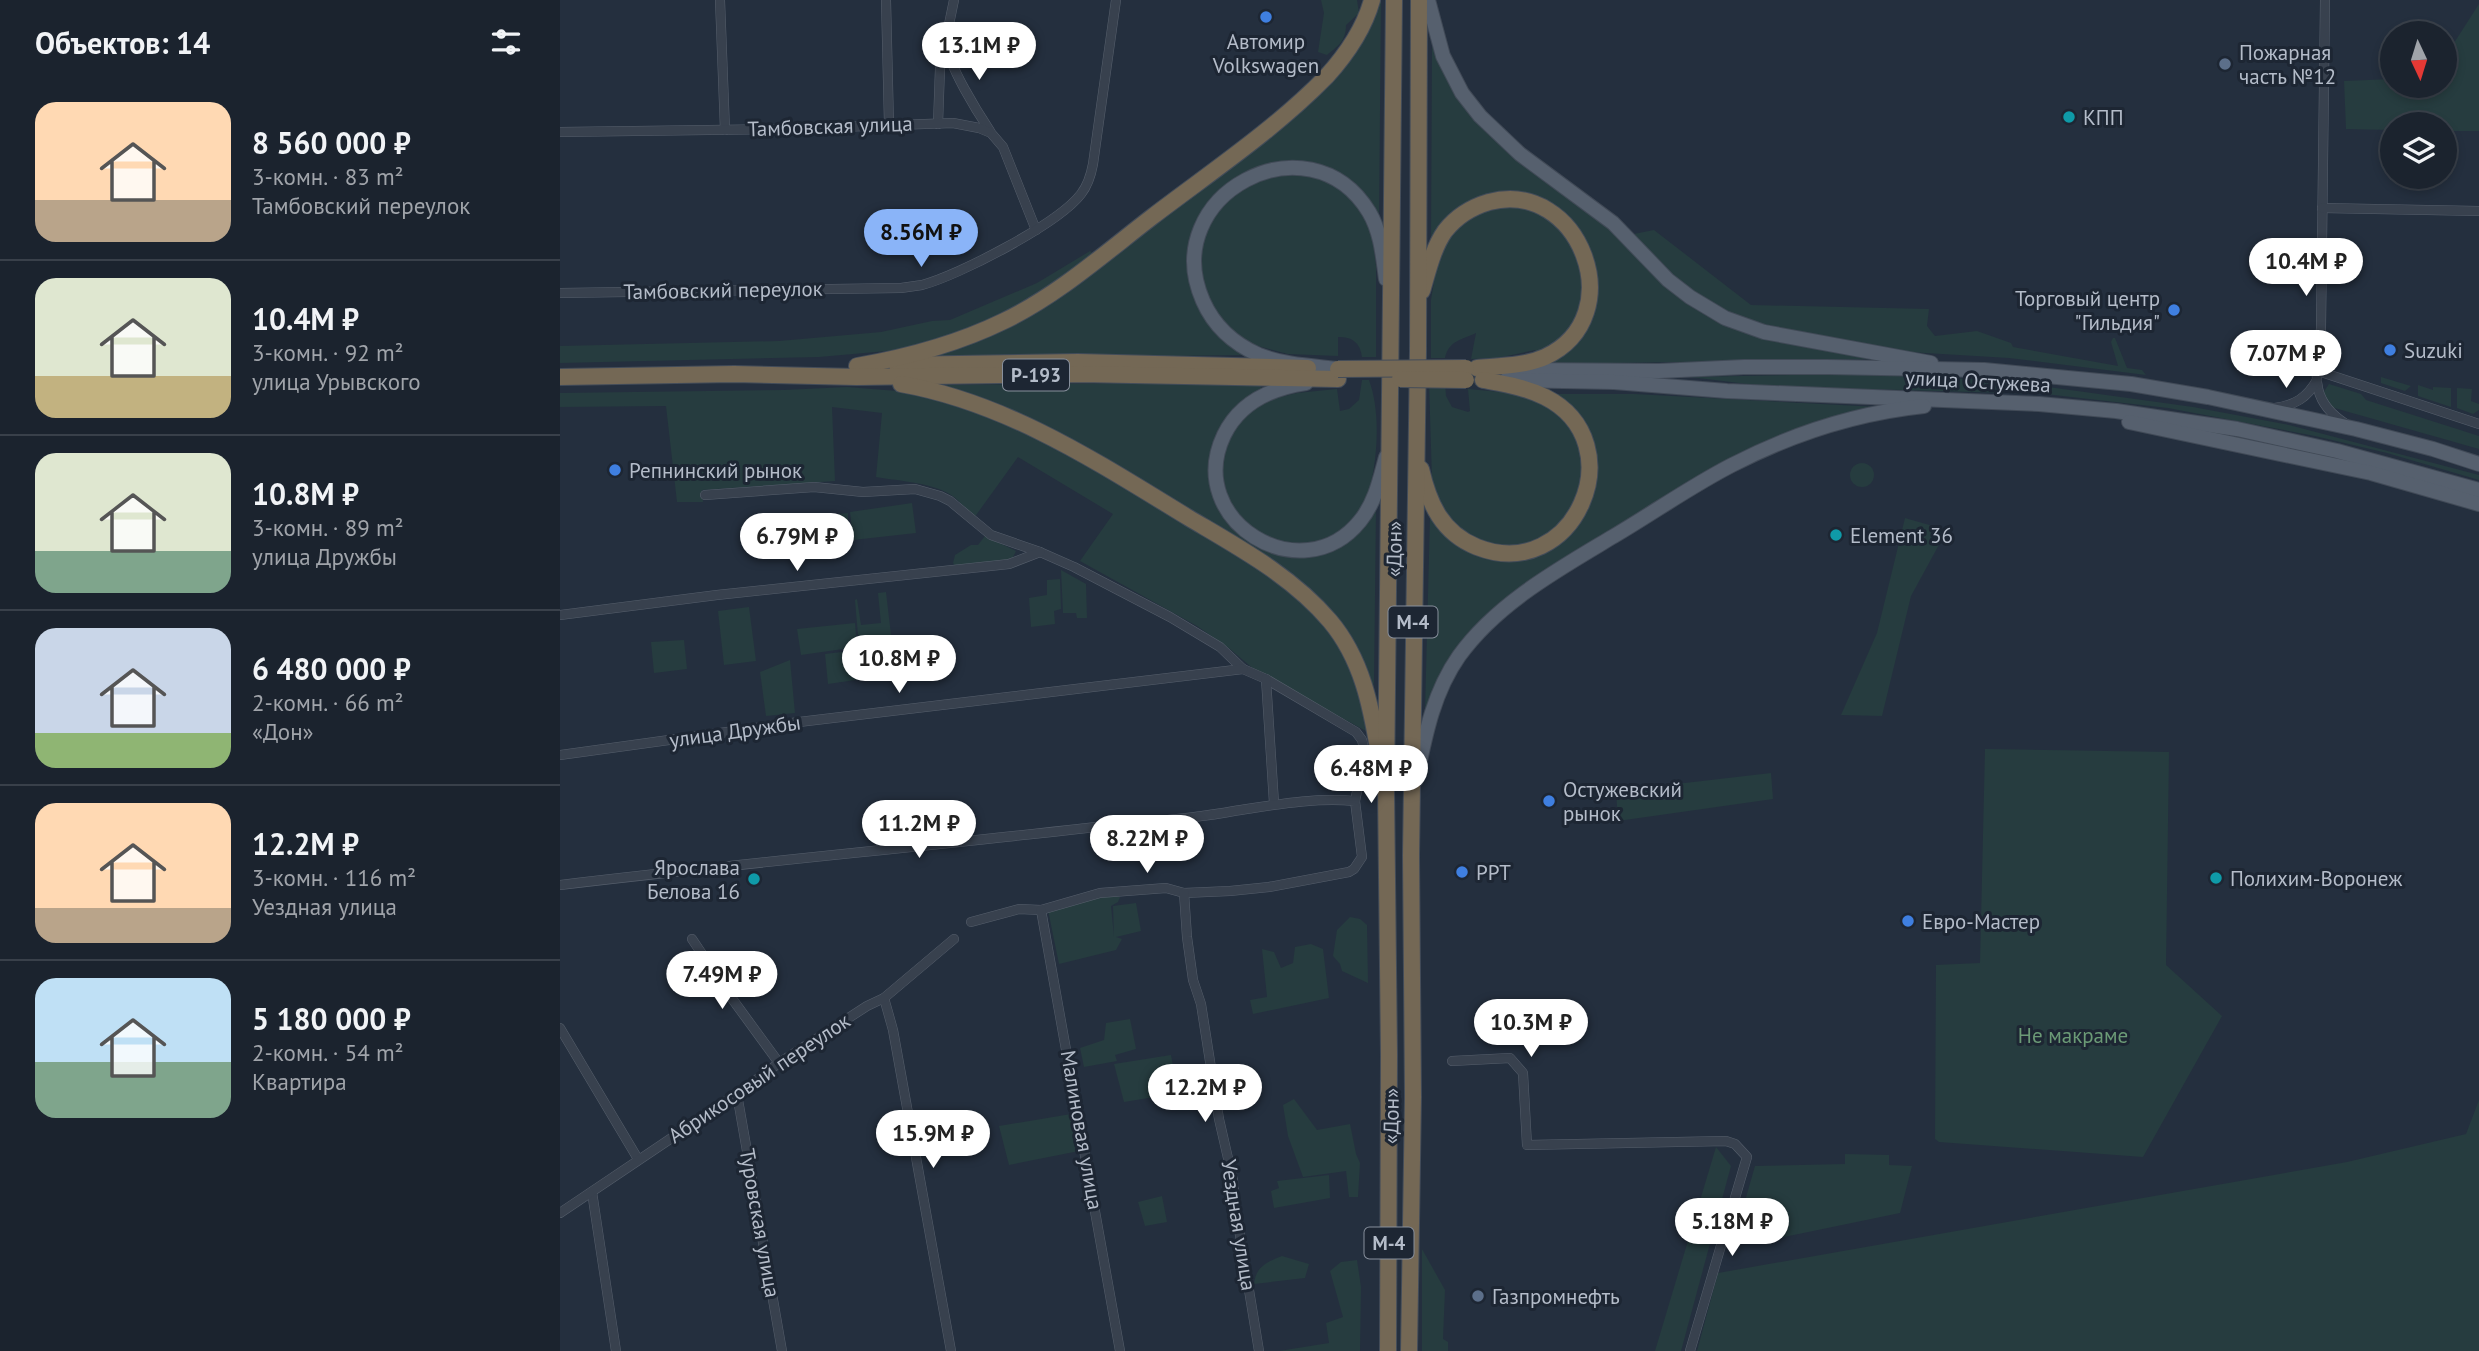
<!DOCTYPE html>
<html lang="ru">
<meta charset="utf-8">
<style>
:root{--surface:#1b232e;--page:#242b36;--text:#f1f3f6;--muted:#a0a4aa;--line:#39404a;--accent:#8ab4f8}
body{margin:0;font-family:"PT Sans",sans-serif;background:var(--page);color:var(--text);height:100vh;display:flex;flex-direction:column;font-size:26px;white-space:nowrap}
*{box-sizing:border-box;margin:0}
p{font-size:23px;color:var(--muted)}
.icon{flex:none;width:38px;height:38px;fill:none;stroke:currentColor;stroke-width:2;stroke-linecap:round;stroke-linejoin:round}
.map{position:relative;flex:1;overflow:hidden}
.sheet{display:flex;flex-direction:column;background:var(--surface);width:560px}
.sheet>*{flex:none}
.needle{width:46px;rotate:176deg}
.fabs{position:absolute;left:1820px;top:21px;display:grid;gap:14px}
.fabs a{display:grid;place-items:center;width:77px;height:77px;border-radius:50%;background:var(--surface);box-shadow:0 4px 10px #0003,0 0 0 2px var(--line);font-size:35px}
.price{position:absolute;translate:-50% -60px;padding:0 16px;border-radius:24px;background:#fff;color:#222;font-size:23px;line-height:46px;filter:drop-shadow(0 2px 4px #0008)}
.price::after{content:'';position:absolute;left:50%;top:42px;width:21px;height:16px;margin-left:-10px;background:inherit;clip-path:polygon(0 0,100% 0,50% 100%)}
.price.on{background:var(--accent);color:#111}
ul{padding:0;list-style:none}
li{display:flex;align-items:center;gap:21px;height:175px;padding:0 35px}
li+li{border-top:2px solid var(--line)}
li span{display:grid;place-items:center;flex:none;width:196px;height:140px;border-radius:21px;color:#555}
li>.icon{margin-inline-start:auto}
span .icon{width:84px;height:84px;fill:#fffc;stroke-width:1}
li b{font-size:30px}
h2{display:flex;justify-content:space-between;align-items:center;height:84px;padding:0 35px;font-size:30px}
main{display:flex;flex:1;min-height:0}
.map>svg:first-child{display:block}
</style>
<main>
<section class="sheet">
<h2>Объектов: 14<svg class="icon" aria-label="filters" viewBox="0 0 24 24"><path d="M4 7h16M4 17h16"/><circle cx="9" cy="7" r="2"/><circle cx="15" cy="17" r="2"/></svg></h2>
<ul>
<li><span style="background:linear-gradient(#ffd9b3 70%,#b9a48a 0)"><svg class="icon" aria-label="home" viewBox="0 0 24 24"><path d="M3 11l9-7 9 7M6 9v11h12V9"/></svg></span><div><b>8 560 000 ₽</b><p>3-комн. · 83 m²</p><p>Тамбовский переулок</p></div></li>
<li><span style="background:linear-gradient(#dfe7d0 70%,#c2b280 0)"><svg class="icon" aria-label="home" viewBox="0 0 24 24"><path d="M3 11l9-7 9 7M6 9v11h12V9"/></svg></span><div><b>10.4M ₽</b><p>3-комн. · 92 m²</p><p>улица Урывского</p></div></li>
<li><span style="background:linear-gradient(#dfe7d0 70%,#7fa58c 0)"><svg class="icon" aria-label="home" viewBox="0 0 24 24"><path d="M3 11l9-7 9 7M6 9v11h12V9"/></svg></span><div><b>10.8M ₽</b><p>3-комн. · 89 m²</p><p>улица Дружбы</p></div></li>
<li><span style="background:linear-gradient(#c9d6e8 75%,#8fb573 0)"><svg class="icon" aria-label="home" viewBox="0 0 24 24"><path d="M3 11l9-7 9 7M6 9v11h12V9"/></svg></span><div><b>6 480 000 ₽</b><p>2-комн. · 66 m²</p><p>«Дон»</p></div></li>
<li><span style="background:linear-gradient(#ffd9b3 75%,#b9a48a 0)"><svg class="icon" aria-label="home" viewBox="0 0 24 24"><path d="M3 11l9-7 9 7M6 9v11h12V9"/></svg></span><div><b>12.2M ₽</b><p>3-комн. · 116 m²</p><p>Уездная улица</p></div></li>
<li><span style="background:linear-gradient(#bfe0f5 60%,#7fa58c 0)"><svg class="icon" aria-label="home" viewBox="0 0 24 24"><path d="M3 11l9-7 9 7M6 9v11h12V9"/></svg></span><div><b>5 180 000 ₽</b><p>2-комн. · 54 m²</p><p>Квартира</p></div></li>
</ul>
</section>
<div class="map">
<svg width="1919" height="1351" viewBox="0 0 1919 1351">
<rect width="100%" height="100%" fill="#242f3e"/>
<!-- green -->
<g fill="#263c3f">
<path d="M761,0H797L799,13L786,25C786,41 778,46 767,55L758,52L764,13Z"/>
<path d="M819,0H821L819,221L813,239L816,266V357H802C800,342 792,337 778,337V356L728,354L690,344L685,355L372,359L371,356L414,340L725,120Z"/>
<path d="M1919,4V131H1885V124H1832V130L1786,129L1784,81L1832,79V86H1885V57Z"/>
<path d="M872,46C900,113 934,143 991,184C1008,197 1027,208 1043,222C1080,256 1112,301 1159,322C1208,345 1266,350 1319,359L986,364L975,350L937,358L911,359L916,333C902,340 889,340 885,358H871V300L876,270L871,241Z"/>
<path d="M1094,230L1191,305L1369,309L1367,326L1375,336L1417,331L1451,343L1453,347L1558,366L1551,342L1553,338H1555L1567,368L1582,370L1586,375L1449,358L1349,352L1191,322L1174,315L1123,285L1074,234Z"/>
<path d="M530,251L534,255L473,297L404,333L338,350L259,357L0,363V346L219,341L321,332L372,321L390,320L477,283Z"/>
<path d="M1283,374L1437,380L1633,407L1729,425L1919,475V480L1827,453L1755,436L1608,408L1485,394L1204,386L1130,377Z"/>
<path d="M1821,377L1851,386L1845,391L1821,383Z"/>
<path d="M802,380H809C822,415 817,467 806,503L816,509L814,682L813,688L800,692L808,729L806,731L696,671L670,649L637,626L520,561L553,514L458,457L414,518C408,512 402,503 394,497C376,483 339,481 316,477L322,413L272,407L275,481L142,490L143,502H117L106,406L0,407V393L224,390L287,387L350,392L372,385L698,382L709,400L737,393L777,389L780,411L789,409L799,400Z"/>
<path d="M869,381L885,382L886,396L892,407L908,412L910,411L908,389L962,394H1074L1318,407L1264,420L954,594L865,711L870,517L880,510L872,480Z"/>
<path d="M1769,384L1801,394L1806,400L1919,436V449L1771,407L1763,393Z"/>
<path d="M1858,385L1873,390V387L1891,388V407L1858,396Z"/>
<path d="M1897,388L1912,389L1911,401L1919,404V410L1913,414L1897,408Z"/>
<circle cx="1302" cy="475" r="12"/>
<path d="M352,503L356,533L293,540L290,512Z"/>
<path d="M288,513V541L253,546L252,517Z"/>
<path d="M1345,518L1387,530L1351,596L1322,716L1281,715L1317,633Z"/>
<path d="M425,536L456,551L451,561L397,568L393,563L395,555L411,545H418Z"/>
<path d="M501,570L526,584L527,618H517L516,613H503Z"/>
<path d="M500,579L501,609L494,611L495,624L471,627L469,598L487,595V580Z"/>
<path d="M326,592L332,643L299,647L295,600L297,599L301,625L321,623L318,593Z"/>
<path d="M189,607L196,661L164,665L158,611Z"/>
<path d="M295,623L297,647L241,655L237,629Z"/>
<path d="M124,640L127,669L94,673L91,642Z"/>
<path d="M360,642L363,663L337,667L335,645Z"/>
<path d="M298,650L302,679L268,684L265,654Z"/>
<path d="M230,660L235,713L206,716L200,672Z"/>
<path d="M1425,749L1609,752L1606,965L1662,1016L1583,1157L1379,1142L1375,1139L1376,965L1420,963Z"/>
<path d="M1211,773L1213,799L1058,821L1056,791Z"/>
<path d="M541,896L560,897L558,902L551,906L554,937L553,906L576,903L581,931L556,937L562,939L556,950L499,964L488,910Z"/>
<path d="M790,917L800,919L807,925L808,983L782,971L780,964L773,956L777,930Z"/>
<path d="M751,944L763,949L769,998L693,1014L690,1000L707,997L702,949L714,952L721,968L733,963L735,947Z"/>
<path d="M570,1019L576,1049L555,1055L557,1061L524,1067L520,1048L544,1040L546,1023Z"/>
<path d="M611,1055L618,1093L564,1102L554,1064Z"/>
<path d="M734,1099L757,1130L790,1124L796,1154L800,1163L798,1197H789L786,1171L743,1177L728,1136L723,1105Z"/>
<path d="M1919,1100V1351H1137L1158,1273L1787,1162L1906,1134Z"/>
<path d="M511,1114L519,1151L449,1165L439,1126Z"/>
<path d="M1156,1147L1171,1166L1121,1351H1095Z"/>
<path d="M1285,1154L1329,1155V1165L1352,1166L1340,1213L1195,1243L1176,1232L1195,1166L1285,1164Z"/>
<path d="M769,1175L770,1198L714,1208L711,1191L719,1188L717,1181Z"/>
<path d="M602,1196L607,1222L585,1226L578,1202Z"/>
<path d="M862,1249L885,1290L883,1339L888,1342V1351H862Z"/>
<path d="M722,1256L749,1264L745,1278L694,1284C696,1266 707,1262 722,1256Z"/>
<path d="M797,1260L801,1287L800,1351H719L769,1343L766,1323L783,1317L770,1271L781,1262Z"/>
</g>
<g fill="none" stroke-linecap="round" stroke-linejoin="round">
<defs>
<g id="street">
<path d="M160,0L165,130"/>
<path d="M326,0L329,124"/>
<path d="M1765,0L1761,328C1758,369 1745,398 1786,424"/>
<path d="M387,45C388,65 418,113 430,131"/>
<path d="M378,124L380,68L394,0"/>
<path d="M0,132L223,129L393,123L419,128L431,133L443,147L476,230"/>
<path d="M1762,208L1919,211"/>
<path d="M0,293L341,288C348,287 355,286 362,285C399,275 498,224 521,194C528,185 531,175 533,164L556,0"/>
<path d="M1758,371L1919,424"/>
<path d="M1715,408C1735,405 1747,398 1757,380"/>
<path d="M145,495L254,487L303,492L355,489L380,496L390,501L431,535L480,552L514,567L610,617L660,647L683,669L706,679L796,732L802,740L805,753L795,801"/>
<path d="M0,615L157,595L449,564L480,552"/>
<path d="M706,679L714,803"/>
<path d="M0,755L239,722L683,669"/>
<path d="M0,885C175,864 351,848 527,828C576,823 626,820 674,811C714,805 755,797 795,801L802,857L794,869L789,872L709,887L670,891L624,893L606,888L540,893L481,910L459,909L411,922"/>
<path d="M624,893L627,937L633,980L641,1004L659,1119L673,1180L677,1217L699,1351"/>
<path d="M481,910L560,1351"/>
<path d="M132,939L173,1000L219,1063"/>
<path d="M324,998L333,1030L391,1351"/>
<path d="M0,1028L78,1159"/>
<path d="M892,1061L950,1058L963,1073L967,1145L1166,1141L1175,1144L1187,1157L1130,1351"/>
<path d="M177,1094L222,1351"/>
<path d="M32,1192L56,1351"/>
<path d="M0,1213L177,1094L219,1063L307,1006L324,998L394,939"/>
</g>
<g id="primary">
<path d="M868,0L883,56L902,93L920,116L960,154L1053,223L1108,280L1130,297L1165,318L1204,332L1371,363"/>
<path d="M778,369C752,366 724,365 699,355C674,344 654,326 643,301C596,195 749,114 809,212C821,232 823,257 826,279"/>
<path d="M950,370L1099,371L1184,367H1268L1424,370L1476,375L1571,384L1648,397L1796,429L1873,449L1919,464"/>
<path d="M946,380L1054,382L1167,391L1479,404L1556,411L1677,429L1777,451L1919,490"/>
<path d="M746,383C712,388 680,402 664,435C623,521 742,593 800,521C815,503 820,479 826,457"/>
<path d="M1569,422L1811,473L1919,504"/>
<path d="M856,780C865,736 873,693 899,656C937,603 999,569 1054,536C1093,513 1131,486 1172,465C1232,434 1297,413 1364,406"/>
</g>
<g id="highway">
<path d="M862,291C868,271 873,248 885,231C896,217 912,207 929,202C1019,178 1073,316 985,357C965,366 939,366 917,368"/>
<path d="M337,365L518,362L748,368"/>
<path d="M297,366C348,357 397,344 444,321C498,295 545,253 592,217C651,172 714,130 766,77C786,55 804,29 812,0"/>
<path d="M0,377L174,374L297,377L521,374L778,379"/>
<path d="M341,384C448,403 537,462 629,518C678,547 732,576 770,621C802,659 811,706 819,754"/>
<path d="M861,469C869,504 882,533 917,547C1014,585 1076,443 985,397C965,387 944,384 923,380"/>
<path d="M828,1351L829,1055L826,789L834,0"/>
<path d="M849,1351L853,1097L851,856L858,351L859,0"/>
</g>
</defs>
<!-- street casing -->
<use href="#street" stroke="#565f6c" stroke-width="10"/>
<!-- primary casing -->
<use href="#primary" stroke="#414a57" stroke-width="16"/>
<!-- highway casing -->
<use href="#highway" stroke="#434c59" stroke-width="18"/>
<!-- street -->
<use href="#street" stroke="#38414e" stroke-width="9"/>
<!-- primary -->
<use href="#primary" stroke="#56606e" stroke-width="14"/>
<!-- highway -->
<use href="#highway" stroke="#746855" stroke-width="16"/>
<defs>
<g id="highway-bridge">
<path d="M778,369L906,368"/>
<path d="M840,379L906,380"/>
</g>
</defs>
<!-- highway-bridge casing -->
<use href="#highway-bridge" stroke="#434c59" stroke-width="18" stroke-linecap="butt"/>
<!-- highway-bridge -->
<use href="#highway-bridge" stroke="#746855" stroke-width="16"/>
</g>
<!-- markers -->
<g fill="#3f7fe0" stroke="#1d2633" stroke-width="2.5">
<circle cx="706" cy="17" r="7"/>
<circle cx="1614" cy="310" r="7"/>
<circle cx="1830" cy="350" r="7"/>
<circle cx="55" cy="470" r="7"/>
<circle cx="989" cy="801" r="7"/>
<circle cx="902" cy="872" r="7"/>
<circle cx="1348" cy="921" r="7"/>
</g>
<g fill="#5c6f8a" stroke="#1d2633" stroke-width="2.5">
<circle cx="1665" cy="64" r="7"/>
<circle cx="918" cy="1296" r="7"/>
</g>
<g fill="#0f9aa8" stroke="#1d2633" stroke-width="2.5">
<circle cx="1509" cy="117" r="7"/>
<circle cx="1276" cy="535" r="7"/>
<circle cx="1656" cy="878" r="7"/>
<circle cx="194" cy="879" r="7"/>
</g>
<g text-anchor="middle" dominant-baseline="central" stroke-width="6" stroke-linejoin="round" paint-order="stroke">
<!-- shield labels -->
<g fill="#1d2633" stroke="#878f9c" stroke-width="2">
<rect x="443" y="359.5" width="66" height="31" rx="5"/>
<rect x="828.5" y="606.5" width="49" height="31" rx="5"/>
<rect x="804.5" y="1227.5" width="49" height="31" rx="5"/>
</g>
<g font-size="19" font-weight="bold" fill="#b4bcc9">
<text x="476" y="375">Р-193</text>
<text x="853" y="622">М-4</text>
<text x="829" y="1243">М-4</text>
</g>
<!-- poi labels -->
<g font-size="21" fill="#b4bcc9" stroke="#1d2633" text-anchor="start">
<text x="706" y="41" text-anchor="middle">Автомир<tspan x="706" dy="24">Volkswagen</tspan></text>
<text x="1679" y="52">Пожарная<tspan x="1679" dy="24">часть №12</tspan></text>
<text x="1523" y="117">КПП</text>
<text x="1600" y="298" text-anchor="end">Торговый центр<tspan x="1600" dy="24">"Гильдия"</tspan></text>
<text x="1844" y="350">Suzuki</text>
<text x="69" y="470">Репнинский рынок</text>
<text x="1290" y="535">Element 36</text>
<text x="1003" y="789">Остужевский<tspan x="1003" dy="24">рынок</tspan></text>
<text x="180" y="867" text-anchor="end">Ярослава<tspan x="180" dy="24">Белова 16</tspan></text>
<text x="916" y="872">РРТ</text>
<text x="1670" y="878">Полихим-Воронеж</text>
<text x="1362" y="921">Евро-Мастер</text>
<text x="932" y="1296">Газпромнефть</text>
</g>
<!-- street labels -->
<g font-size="21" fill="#b4bcc9" stroke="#1d2633">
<text transform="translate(270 126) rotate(-2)">Тамбовская улица</text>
<text transform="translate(163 290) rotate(-1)">Тамбовский переулок</text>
<text transform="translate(1418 381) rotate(3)">улица Остужева</text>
<text transform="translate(834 549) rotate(-89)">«Дон»</text>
<text transform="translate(175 731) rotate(-8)">улица Дружбы</text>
<text transform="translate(199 1078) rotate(-34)">Абрикосовый переулок</text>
<text transform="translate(831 1116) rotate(-89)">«Дон»</text>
<text transform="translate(522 1130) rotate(80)">Малиновая улица</text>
<text transform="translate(200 1223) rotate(80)">Туровская улица</text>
<text transform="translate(679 1225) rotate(81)">Уездная улица</text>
</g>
<!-- park labels -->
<g font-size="21" fill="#6b9a76" stroke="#1d2633">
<text x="1513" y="1035">Не макраме</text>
</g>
</g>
</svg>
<div class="fabs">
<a><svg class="needle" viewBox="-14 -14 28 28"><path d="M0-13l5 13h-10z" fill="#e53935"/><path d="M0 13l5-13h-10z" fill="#a0a4aa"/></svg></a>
<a><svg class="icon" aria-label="layers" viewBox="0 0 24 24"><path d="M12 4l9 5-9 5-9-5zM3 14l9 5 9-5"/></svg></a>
</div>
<b class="price" style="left:419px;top:82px">13.1M ₽</b>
<b class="price on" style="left:361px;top:269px">8.56M ₽</b>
<b class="price" style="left:1746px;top:298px">10.4M ₽</b>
<b class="price" style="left:1726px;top:390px">7.07M ₽</b>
<b class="price" style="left:237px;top:573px">6.79M ₽</b>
<b class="price" style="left:339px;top:695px">10.8M ₽</b>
<b class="price" style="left:811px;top:805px">6.48M ₽</b>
<b class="price" style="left:359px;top:860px">11.2M ₽</b>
<b class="price" style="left:587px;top:875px">8.22M ₽</b>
<b class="price" style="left:162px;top:1011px">7.49M ₽</b>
<b class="price" style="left:971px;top:1059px">10.3M ₽</b>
<b class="price" style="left:645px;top:1124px">12.2M ₽</b>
<b class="price" style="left:373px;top:1170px">15.9M ₽</b>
<b class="price" style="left:1172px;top:1258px">5.18M ₽</b>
</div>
</main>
